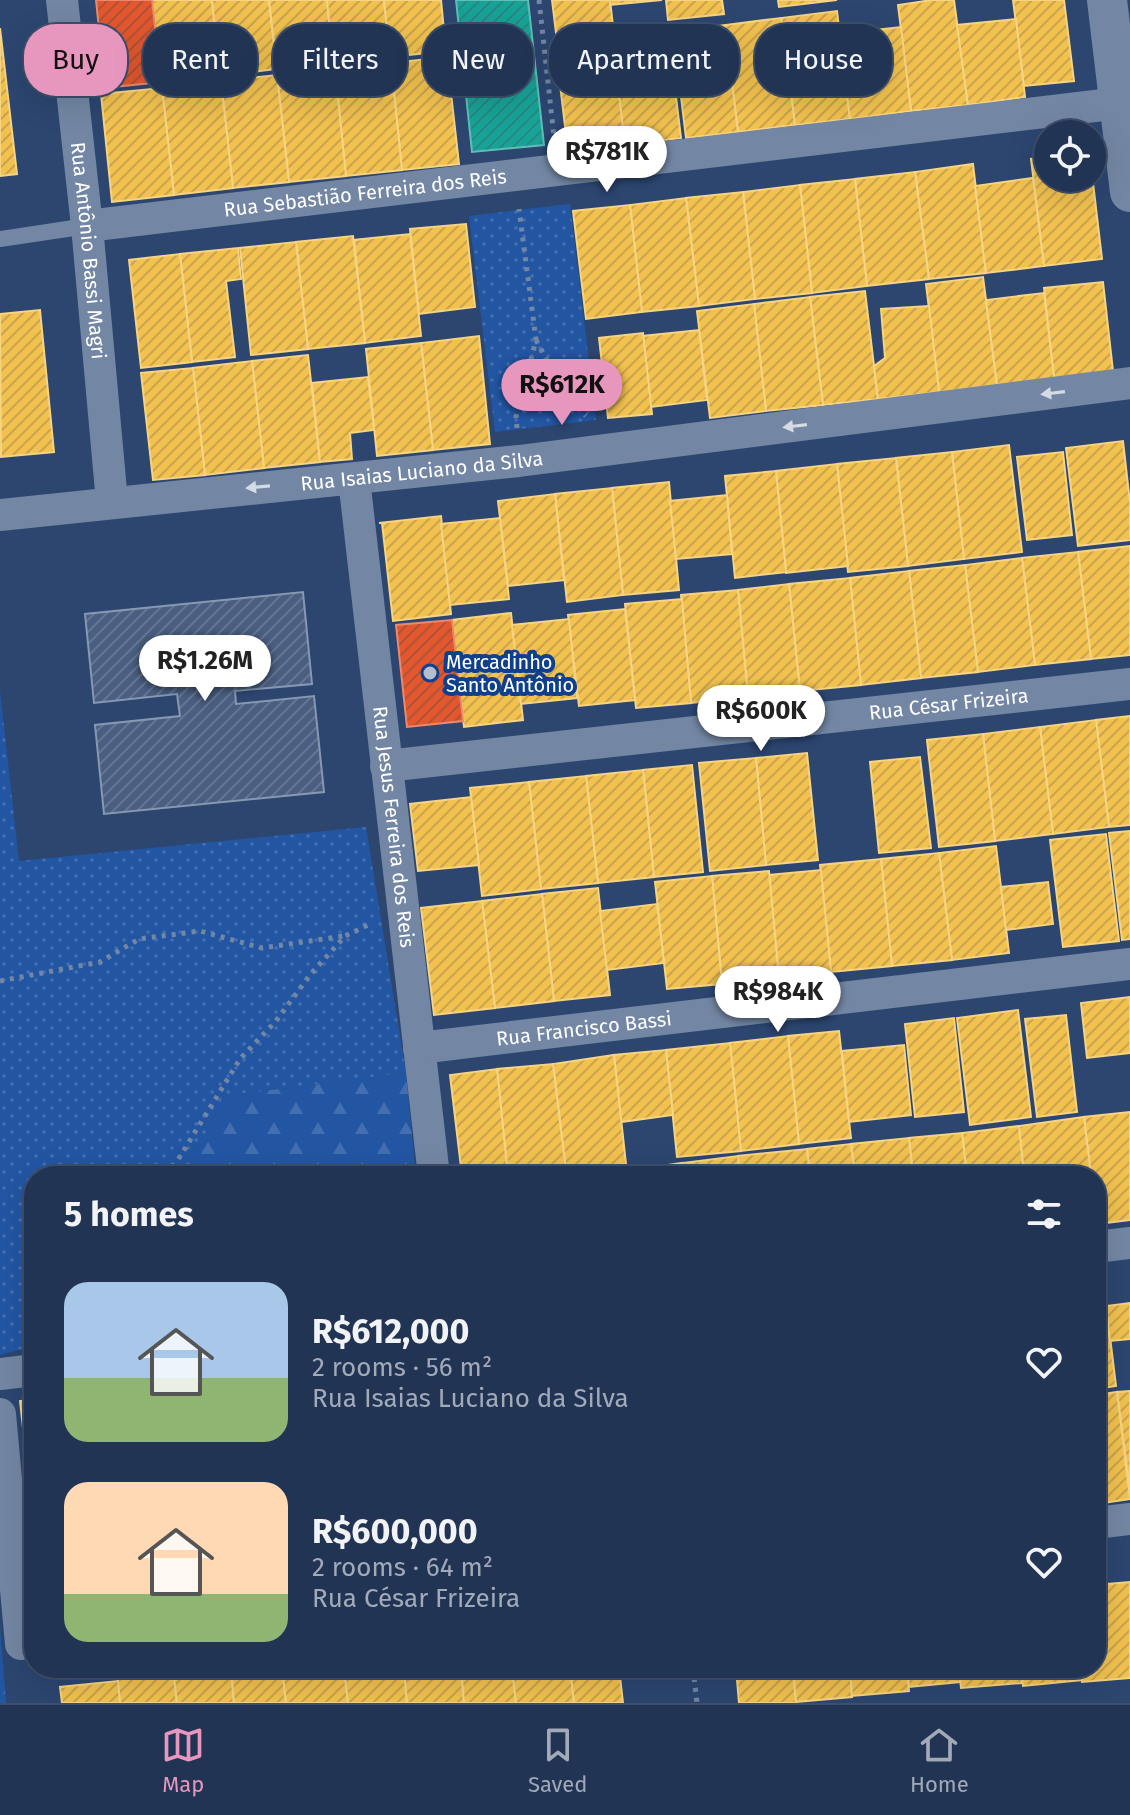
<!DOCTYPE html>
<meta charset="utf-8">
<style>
:root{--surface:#213454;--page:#2d3f5e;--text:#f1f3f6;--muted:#a2aab8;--line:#3e4f6b;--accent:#e797bd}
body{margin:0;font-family:"Fira Sans",sans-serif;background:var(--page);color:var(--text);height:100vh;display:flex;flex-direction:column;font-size:30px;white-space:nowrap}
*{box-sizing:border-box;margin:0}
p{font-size:26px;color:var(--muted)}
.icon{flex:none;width:44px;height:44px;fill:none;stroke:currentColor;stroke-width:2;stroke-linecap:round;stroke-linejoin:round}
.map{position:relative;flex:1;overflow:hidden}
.sheet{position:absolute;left:24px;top:1166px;width:1082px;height:512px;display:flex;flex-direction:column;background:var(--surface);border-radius:32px;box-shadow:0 8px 32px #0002,0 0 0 2px var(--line)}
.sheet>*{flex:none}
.banner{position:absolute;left:24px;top:24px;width:1082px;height:72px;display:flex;gap:16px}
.fabs{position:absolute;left:1034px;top:120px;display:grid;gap:16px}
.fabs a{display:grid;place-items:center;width:72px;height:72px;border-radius:50%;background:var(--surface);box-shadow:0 8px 32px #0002,0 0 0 2px var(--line);font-size:40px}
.price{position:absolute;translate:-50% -68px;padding:0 18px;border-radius:28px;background:#fff;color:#222;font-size:26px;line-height:52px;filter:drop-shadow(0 2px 4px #0008)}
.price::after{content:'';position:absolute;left:50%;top:48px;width:24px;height:18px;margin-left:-12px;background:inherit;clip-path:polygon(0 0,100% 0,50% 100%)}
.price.active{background:var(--accent);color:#111}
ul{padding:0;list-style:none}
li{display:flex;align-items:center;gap:24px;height:200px;padding:0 40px}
li span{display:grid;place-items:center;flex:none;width:224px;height:160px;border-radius:24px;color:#555}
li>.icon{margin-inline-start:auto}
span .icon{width:96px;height:96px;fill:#fffc;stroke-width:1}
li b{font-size:34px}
h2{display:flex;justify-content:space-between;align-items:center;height:96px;padding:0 40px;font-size:34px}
.chip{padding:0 28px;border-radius:32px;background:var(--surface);box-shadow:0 8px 32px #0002,0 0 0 2px var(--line);font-size:28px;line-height:72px}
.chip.active{background:var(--accent);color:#111}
.menu{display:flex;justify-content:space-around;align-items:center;height:112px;border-top:2px solid var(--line);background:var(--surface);font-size:22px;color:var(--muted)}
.menu a{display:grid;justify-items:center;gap:4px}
.menu .active{color:var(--accent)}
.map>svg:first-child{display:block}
</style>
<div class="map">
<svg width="1130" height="1703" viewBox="0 0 1130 1703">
<defs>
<pattern id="grass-dots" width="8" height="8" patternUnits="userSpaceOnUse" patternTransform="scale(2)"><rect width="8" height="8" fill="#2256a3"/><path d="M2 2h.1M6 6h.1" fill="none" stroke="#436fb1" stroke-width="1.8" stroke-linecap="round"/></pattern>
<pattern id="forest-firs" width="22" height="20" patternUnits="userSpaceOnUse" patternTransform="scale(2)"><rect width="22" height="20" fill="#2256a3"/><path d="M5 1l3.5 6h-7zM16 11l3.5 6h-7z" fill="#436fb1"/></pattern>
<pattern id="homes-hatch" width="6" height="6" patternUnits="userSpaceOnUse" patternTransform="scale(2)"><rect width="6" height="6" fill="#f2c14e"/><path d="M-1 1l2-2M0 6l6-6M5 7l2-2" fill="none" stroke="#c8a44e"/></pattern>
<pattern id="shops-hatch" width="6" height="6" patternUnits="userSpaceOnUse" patternTransform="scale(2)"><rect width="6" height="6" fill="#e4572e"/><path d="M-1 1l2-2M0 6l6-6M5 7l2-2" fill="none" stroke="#af5338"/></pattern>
<pattern id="public-hatch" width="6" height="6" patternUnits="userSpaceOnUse" patternTransform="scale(2)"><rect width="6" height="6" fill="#17a398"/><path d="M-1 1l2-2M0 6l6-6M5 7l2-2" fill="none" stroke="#278981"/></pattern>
<pattern id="building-hatch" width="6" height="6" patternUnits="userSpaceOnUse" patternTransform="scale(2)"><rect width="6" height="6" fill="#495e80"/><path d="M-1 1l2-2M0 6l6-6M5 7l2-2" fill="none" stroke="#647693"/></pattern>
</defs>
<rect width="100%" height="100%" fill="#2c4670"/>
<!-- grass -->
<g fill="url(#grass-dots)">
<path d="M570,204L596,420L495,432L469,216Z"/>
<path d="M0,691L19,861L366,827L406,1073L224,1096L185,1176H34V1346L0,1355Z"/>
</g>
<!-- forest -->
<g fill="url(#forest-firs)">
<path d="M406,1073L416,1176H185L224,1096Z"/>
<path d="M0,1627L6,1703H0Z"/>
</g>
<!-- homes -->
<g fill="url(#homes-hatch)" stroke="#f6d483" stroke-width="2">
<path d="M152,0H212L220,76L161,82Z"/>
<path d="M212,0H269L277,69L220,76Z"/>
<path d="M269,0H327L333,63L277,69Z"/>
<path d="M327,0H384L390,57L333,63Z"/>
<path d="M384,0H441L446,51L390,57Z"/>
<path d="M552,0H610L613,26L556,33Z"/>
<path d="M610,0H662L610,5Z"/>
<path d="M666,0H722L724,14L668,20Z"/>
<path d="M778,0H837L779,7Z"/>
<path d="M932,0H954L968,105L911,111L898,5Z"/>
<path d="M1013,0H1064L1074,81L1024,86Z"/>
<path d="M837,11L850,119L795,125L781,18Z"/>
<path d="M781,18L795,125L738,132L725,25Z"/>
<path d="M1016,19L1025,97L968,105L957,25Z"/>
<path d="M725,25L738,132L686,138L673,31Z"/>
<path d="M901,27L911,111L850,119L839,34Z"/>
<path d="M0,28L17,174L0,176Z"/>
<path d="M668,31L681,138L625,145L612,37Z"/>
<path d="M612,37L625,145L568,151L555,43Z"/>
<path d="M447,57L459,164L402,170L391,63Z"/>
<path d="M391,63L402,170L346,176L335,69Z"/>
<path d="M335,69L346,176L289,182L277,75Z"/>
<path d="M277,75L289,182L233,188L221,81Z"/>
<path d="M221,81L233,188L174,195L162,88Z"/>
<path d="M162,88L174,195L112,202L101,94Z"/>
<path d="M1048,157V178H1092V174L1102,259L1044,266L1031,159Z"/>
<path d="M973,164L986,273L929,279L915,172Z"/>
<path d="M915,172L929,279L867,286L855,179Z"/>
<path d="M1033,178L1044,266L986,273L975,186Z"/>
<path d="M855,179L867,286L812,293L800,185Z"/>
<path d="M800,185L812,293L755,299L743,192Z"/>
<path d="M743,192L755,299L699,306L686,198Z"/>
<path d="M686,198L699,306L642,312L630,205Z"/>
<path d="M630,205L642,312L586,319L573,211Z"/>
<path d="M466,224L475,307L419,314L410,229Z"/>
<path d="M410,234L421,336L365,343L354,240Z"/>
<path d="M353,236L365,343L308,349L296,242Z"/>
<path d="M296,242L308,349L251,355L240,248Z"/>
<path d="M238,248L241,279L226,281L235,357L192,362L180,254Z"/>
<path d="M180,254L192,362L141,368L129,260Z"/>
<path d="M983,277L997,385L939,392L926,284Z"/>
<path d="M1103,282L1113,371L1054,378L1044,288Z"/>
<path d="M865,291L878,399L823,405L810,297Z"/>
<path d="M1044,293L1054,378L997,385L986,300Z"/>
<path d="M810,297L823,405L766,411L754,304Z"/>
<path d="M754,304L766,411L710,418L697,311Z"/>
<path d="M929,306L939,392L878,399L874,366L885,358L881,309Z"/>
<path d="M40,310L54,452L1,457L0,314Z"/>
<path d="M699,330L707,400L651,407L643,336Z"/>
<path d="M643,333L652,414L608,418L599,338Z"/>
<path d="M479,336L490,444L433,450L421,343Z"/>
<path d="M421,343L433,450L377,456L366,349Z"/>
<path d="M308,355L320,462L264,468L252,361Z"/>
<path d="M252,361L264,468L205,475L193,368Z"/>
<path d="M193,368L205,475L153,480L141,373Z"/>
<path d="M368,377L374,430L350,433L352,459L320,462L312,383Z"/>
<path d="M1123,441L1130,503V540L1078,546L1066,448Z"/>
<path d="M1009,445L1022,552L964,559L952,452Z"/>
<path d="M952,452L964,559L908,566L896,458Z"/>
<path d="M1063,452L1072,535L1027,540L1017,457Z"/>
<path d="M896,458L908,566L848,572L837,464Z"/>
<path d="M837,464L848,566L786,573L776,471Z"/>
<path d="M776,471L786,572L735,578L725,476Z"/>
<path d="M669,482L679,590L623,595L612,488Z"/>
<path d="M612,488L623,595L567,602L555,494Z"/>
<path d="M555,494L564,580L508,586L498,501Z"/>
<path d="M727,495L732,554L676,559L670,501Z"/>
<path d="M441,516L451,614L393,621L382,523H379Z"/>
<path d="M500,518L509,599L450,605L441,524Z"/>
<path d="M1130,546V655L1091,659L1078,552Z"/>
<path d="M1078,552L1091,659L1035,665L1022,558Z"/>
<path d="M1022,558L1035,665L978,672L965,565Z"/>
<path d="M965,565L978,672L921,678L909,571Z"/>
<path d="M909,571L921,678L861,685L850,578Z"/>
<path d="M850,578L861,685L800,691L789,584Z"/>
<path d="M789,584L800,691L748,697L738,590Z"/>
<path d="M738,590L748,697L691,703L681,595Z"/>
<path d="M682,599L691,703L636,708L625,604Z"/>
<path d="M625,609L635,700L579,706L568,615Z"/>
<path d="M511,613L523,720L464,727L452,620Z"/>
<path d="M569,619L577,698L521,704L512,625Z"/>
<path d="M1130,716V825L1109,827L1096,720Z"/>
<path d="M1096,720L1109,827L1053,834L1040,727Z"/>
<path d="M1040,727L1053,834L995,841L983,734Z"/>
<path d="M983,734L995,841L939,847L927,740Z"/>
<path d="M807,753L818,860L766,865L756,758Z"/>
<path d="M920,757L931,848L879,853L870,762Z"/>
<path d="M756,758L766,865L710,871L699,763Z"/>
<path d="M692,765L703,872L654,877L643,770Z"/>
<path d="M643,770L654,877L598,883L586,776Z"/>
<path d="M586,776L598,883L541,889L529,782Z"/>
<path d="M529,782L541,889L482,896L470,788Z"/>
<path d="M471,797L479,865L418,871L410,804Z"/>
<path d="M1130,831V939L1122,940L1109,833Z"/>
<path d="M1106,834L1119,941L1063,947L1050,840Z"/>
<path d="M996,846L1009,953L952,960L939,853Z"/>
<path d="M939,853L952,960L892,966L881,859Z"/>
<path d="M881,859L892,966L831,972L820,865Z"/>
<path d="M821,870L831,972L779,978L769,875Z"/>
<path d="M769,871L779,978L722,984L712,876Z"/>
<path d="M712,876L722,984L667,989L655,882Z"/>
<path d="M1048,882L1053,924L1006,930L1001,887Z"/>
<path d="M598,888L610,995L554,1001L542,894Z"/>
<path d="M542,894L554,1001L495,1008L482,901Z"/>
<path d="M482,901L495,1008L434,1015L421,908Z"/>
<path d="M657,904L664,963L607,970L600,911Z"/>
<path d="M1130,997V1053L1087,1058L1081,1003Z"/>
<path d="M1018,1010L1031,1117L970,1125L957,1018Z"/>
<path d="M1066,1015L1077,1112L1037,1117L1025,1019Z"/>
<path d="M954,1018L964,1112L915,1117L905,1024Z"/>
<path d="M839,1031L851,1138L799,1144L788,1036Z"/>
<path d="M788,1036L799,1144L741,1151L730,1043Z"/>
<path d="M730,1043L741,1151L677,1157L666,1050Z"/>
<path d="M904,1045L911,1115L849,1122L842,1051Z"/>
<path d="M666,1050L673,1115L621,1122L614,1055Z"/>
<path d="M614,1055L626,1164L566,1171L553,1064Z"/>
<path d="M553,1064L566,1171L508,1176L497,1069Z"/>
<path d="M497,1069L508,1176H462L450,1075Z"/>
<path d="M1130,1112V1220L1097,1224L1096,1176H1091L1084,1117Z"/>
<path d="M1084,1117L1091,1176H1024L1019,1126Z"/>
<path d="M1019,1126L1024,1176H967L962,1133Z"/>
<path d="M962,1133L967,1176H913L909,1138Z"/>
<path d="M909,1138L913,1176H855L851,1144Z"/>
<path d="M851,1144L855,1176H810L807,1149Z"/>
<path d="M807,1149L810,1176H740L738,1156Z"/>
<path d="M738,1156L740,1176H683L682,1163Z"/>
<path d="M682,1163L683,1176H626V1171Z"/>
<path d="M626,1171V1176L570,1175Z"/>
<path d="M1103,1279L1116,1386L1096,1389V1280Z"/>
<path d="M1130,1303V1339L1110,1341L1106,1306Z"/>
<path d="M1130,1391V1490L1117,1392Z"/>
<path d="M1117,1392L1130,1499L1096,1504V1395Z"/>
<path d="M34,1399V1508H32L20,1401Z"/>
<path d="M30,1512H34V1546Z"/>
<path d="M1130,1582V1678L1082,1682L1081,1668H1096V1585Z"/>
<path d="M159,1668H173L177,1703H120L117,1673Z"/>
<path d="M173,1668H231L234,1703H177Z"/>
<path d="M231,1668H282L286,1703H234Z"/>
<path d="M282,1668H344L348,1703H286Z"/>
<path d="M344,1668H404L407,1703H348Z"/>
<path d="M404,1668H461L464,1703H407Z"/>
<path d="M461,1668H512L516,1703H464Z"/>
<path d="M512,1668H570L574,1703H516Z"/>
<path d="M570,1668H619L623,1703H574Z"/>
<path d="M736,1668H793L796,1703H739Z"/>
<path d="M793,1668H850L852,1697L796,1702Z"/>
<path d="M850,1668H907L909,1691L852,1696Z"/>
<path d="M907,1668H959L960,1682L909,1687Z"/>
<path d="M959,1668H1021L1022,1683L961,1688Z"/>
<path d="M1021,1668H1081L1082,1680L1023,1686Z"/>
<path d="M118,1681L120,1703H62L60,1687Z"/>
</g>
<!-- shops -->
<g fill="url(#shops-hatch)" stroke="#ec896d" stroke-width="2">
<path d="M96,0H152L161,82L105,88Z"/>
<path d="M452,620L463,721L407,727L396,625Z"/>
</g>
<!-- public -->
<path fill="url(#public-hatch)" stroke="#5dbfb7" stroke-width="2" d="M456,0H528L544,145L472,152Z"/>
<!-- building -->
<path fill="url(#building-hatch)" stroke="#8798b2" stroke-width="2" d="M303,592L312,684L235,691L236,704L314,696L324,792L104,814L95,725L180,716L177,694L94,703L85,614Z"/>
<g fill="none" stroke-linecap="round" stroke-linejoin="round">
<!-- path -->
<g stroke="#7387a4" stroke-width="5" stroke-dasharray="4 6" stroke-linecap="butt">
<path d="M539,0L554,137"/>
<path d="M536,340L564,392L586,416"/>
<path d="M517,428L516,417L536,340L519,209"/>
<path d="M0,981L100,962L139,939L200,931L262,948L344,936"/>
<path d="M168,1176L240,1059L276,1021L310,975L345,936L370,924"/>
<path d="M693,1668L697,1703"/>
</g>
<!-- service -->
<path stroke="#7387a4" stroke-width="16" d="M0,239L87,226"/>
<!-- minor -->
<g stroke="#7387a4" stroke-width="32">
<path id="s1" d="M62,0L87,226L112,502"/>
<path id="s2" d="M87,226L1120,103"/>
<path id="s3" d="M354,479L434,1176"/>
<path id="s4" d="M0,515L519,461L1130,383"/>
<path id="s5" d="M386,766L1130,684"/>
<path id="s6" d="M419,1048L1130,964"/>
<path d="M1096,1247L1130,1243"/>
<path d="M0,1374L34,1370"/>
<path d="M0,1414L21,1644L34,1642"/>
<path d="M1096,1523L1130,1519"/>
</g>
<!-- tertiary -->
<path stroke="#7387a4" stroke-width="40" d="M1107,0L1130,192"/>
</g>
<!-- one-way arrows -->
<defs><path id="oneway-solid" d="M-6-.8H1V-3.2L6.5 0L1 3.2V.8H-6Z" transform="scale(2)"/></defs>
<g fill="#d5dbe4">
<use href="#oneway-solid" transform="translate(1053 393) rotate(173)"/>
<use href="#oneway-solid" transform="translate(795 426) rotate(173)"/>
<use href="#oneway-solid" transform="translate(258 487) rotate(175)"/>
</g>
<!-- markers -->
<circle fill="#b5becd" stroke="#10408c" stroke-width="3" cx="430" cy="673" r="8"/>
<g text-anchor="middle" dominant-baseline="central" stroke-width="8" stroke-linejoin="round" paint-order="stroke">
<!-- street labels -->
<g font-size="20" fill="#fff" stroke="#10408c">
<text stroke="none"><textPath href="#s2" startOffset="280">Rua Sebastião Ferreira dos Reis</textPath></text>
<text stroke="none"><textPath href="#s1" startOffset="252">Rua Antônio Bassi Magri</textPath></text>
<text stroke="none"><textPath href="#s4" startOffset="424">Rua Isaias Luciano da Silva</textPath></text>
<text stroke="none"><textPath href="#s5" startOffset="566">Rua César Frizeira</textPath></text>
<text stroke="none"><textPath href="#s3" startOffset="350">Rua Jesus Ferreira dos Reis</textPath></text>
<text stroke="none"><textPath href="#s6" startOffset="166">Rua Francisco Bassi</textPath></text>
</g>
<!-- poi labels -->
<g font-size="20" fill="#fff" stroke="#10408c" text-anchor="start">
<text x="446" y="662">Mercadinho<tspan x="446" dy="23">Santo Antônio</tspan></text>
</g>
</g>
</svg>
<div class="fabs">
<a><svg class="icon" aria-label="locate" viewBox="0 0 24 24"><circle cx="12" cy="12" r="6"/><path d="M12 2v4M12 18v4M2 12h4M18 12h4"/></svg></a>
</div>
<b class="price" style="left:607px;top:194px">R$781K</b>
<b class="price active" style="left:562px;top:427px">R$612K</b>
<b class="price" style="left:205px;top:703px">R$1.26M</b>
<b class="price" style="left:761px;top:753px">R$600K</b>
<b class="price" style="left:778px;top:1034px">R$984K</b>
<div class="banner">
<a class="chip active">Buy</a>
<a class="chip">Rent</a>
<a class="chip">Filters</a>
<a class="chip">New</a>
<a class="chip">Apartment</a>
<a class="chip">House</a>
</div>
<section class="sheet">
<h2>5 homes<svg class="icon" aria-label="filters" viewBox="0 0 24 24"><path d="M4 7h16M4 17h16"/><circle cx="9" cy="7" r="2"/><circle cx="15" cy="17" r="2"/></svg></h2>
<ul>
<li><span style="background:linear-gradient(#a9c7e8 60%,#8fb573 0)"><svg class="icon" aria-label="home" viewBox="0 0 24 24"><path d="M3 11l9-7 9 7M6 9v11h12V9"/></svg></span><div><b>R$612,000</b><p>2 rooms · 56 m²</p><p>Rua Isaias Luciano da Silva</p></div><svg class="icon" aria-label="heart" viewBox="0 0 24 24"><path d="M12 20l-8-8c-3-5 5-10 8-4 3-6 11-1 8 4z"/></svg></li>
<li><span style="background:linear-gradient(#ffd9b3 70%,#8fb573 0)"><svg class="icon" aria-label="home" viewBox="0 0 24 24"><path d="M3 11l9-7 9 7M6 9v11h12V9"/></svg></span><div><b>R$600,000</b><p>2 rooms · 64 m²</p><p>Rua César Frizeira</p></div><svg class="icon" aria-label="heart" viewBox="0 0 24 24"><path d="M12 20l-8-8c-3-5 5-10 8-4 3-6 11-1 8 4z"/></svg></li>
</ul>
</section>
</div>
<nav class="menu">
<a class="active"><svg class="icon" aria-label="map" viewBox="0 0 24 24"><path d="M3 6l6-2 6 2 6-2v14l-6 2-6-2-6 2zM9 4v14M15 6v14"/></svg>Map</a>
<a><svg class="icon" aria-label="saved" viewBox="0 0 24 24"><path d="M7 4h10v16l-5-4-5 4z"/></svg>Saved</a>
<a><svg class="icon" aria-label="home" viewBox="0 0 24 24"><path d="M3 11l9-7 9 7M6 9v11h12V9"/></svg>Home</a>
</nav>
